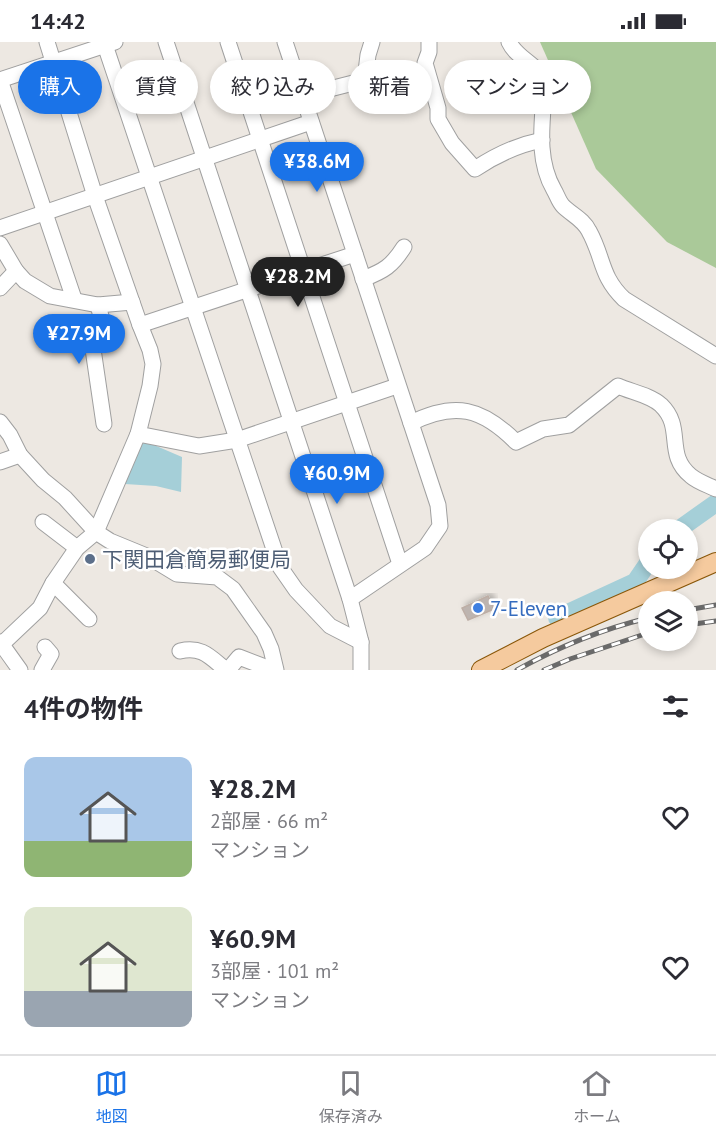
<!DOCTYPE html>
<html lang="ja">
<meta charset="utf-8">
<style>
:root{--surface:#fff;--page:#f2f2f3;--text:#2b2b33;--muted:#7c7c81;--line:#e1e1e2;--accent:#1a73e8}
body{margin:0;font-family:"PT Sans","Noto Sans JP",sans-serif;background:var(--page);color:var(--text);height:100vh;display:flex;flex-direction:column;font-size:22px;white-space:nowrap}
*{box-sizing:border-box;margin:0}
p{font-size:20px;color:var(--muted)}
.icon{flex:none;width:33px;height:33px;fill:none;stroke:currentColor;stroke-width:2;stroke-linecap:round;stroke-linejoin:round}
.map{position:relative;height:628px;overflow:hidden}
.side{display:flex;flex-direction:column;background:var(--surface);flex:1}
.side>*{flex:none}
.top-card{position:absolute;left:18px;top:18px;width:681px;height:54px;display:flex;gap:12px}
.tools{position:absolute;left:638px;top:477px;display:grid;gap:12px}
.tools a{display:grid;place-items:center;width:60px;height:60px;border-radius:50%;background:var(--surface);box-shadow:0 3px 9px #0003;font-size:30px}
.price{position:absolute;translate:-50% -51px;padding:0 14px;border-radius:21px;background:var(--accent);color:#fff;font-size:20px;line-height:39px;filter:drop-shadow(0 2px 3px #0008)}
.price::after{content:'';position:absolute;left:50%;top:36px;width:18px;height:14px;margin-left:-9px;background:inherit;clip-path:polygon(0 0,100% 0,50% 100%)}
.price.on{background:#222;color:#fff}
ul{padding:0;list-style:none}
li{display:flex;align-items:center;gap:18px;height:150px;padding:0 24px}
li span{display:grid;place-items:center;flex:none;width:168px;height:120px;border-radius:12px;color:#555}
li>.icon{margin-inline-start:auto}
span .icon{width:72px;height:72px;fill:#fffc;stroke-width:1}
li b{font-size:26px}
h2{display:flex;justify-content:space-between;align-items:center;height:72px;padding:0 24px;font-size:26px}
.chip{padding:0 21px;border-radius:27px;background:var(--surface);box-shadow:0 3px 9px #0003;font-size:21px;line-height:54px}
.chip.on{background:var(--accent);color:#fff}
.status{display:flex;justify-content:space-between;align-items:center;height:42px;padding:0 30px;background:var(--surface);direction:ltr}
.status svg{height:16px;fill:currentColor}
.menu{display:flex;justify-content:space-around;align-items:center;height:84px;border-top:2px solid var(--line);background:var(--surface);font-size:16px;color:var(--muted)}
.menu a{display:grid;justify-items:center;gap:3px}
.menu .on{color:var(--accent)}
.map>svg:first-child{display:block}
</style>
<div class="status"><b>14:42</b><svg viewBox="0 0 49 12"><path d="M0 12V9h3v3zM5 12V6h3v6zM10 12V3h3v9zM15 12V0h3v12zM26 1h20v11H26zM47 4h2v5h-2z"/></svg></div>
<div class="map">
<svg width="716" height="628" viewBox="0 0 716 628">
<defs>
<filter id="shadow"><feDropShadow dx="3.5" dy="-3.5" stdDeviation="3" flood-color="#0004"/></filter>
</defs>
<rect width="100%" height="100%" fill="#ede8e2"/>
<!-- forest -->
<path fill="#aac999" d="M540,0H716V226L667,200L596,127Z"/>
<!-- water -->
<path fill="#a5cfd8" d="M147,400L182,415L181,450L156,444L125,442L139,403Z"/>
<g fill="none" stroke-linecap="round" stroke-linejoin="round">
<!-- river -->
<g stroke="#a5cfd8" stroke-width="18">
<path d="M678,488L716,461"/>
<path d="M557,576L635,540L648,521"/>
</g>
</g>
<!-- building -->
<path fill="#bdb4af" stroke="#bdaea5" stroke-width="1.5" filter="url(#shadow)" d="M488,554L494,567L468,578L462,566Z"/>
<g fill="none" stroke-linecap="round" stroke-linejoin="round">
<defs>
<g id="minor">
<path d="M104,0L280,525L296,548L330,584L361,600"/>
<path d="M166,0L350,557L361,600V628"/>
<path d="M228,0L400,522"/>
<path d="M285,0L438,463L440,484L425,506L350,557"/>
<path d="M429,0V10L425,21L438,66V77L452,101L475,127C496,113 517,103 542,98"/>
<path d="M509,0C517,17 538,22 545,40C543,77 535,115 554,148C557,153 559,160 563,164C572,173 583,177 589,189C604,216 600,234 624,257L716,314"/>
<path d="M0,38L74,257"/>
<path d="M0,38L115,0"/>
<path d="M302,54L365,38L368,13L372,0"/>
<path d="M0,186L311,80"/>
<path d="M0,202L16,229L25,239L50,254L98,263L132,260"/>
<path d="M363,237C384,229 392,224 404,205"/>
<path d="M0,246L16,229"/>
<path d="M98,263L107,297L93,307L104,382"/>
<path d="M140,283L355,212"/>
<path d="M0,380L10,393L20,413L43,438L65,456L96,490L110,499L149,515L177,532L217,535L233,547L264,591L271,607L276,628"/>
<path d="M411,381C455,359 482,366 516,400L543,387L569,383L618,344C631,350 650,353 661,363C685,386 664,412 691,434C698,440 708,443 716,447"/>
<path d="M138,392L199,404L237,398L397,344"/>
<path d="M0,420L20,413"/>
<path d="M43,480L77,506"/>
<path d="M53,541L89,577"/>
<path d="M0,600L20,628"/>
<path d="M2,602L40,566L53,541L77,506L96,490L138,392L150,344L153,322L150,308L140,283L95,154L47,0"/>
<path d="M180,609C202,604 210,615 226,628"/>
<path d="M42,628L51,612L45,605"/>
<path d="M228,628L239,615L273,628"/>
</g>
<path id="major" d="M481,628L543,596L716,520"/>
</defs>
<!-- minor casing -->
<use href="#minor" stroke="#a0a0a0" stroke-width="17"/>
<!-- major casing -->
<use href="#major" stroke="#8a5709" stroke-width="20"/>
<!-- minor -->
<use href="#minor" stroke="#fff" stroke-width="15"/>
<!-- major -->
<use href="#major" stroke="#f5ca9e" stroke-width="18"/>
<defs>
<g id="rail">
<path d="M687,568L716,563"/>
<path d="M687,583L716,579"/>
<path d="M517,628C558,605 603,587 648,576"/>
<path d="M544,628L570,617L648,591"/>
</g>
</defs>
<!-- rail casing -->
<use href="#rail" stroke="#6a6a6a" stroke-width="5"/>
<!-- rail -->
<use href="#rail" stroke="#fff" stroke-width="3" stroke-dasharray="9" stroke-linecap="butt"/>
</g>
<!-- markers -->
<circle fill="#5c6f8a" stroke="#fff" stroke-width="2" cx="90" cy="517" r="6"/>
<circle fill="#3f7fe0" stroke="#fff" stroke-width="2" cx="478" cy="566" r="6"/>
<g text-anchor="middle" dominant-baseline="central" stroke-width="5" stroke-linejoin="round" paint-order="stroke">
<!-- service labels -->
<g font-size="21" fill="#4e5e75" stroke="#fff" text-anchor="start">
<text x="102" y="517">下関田倉簡易郵便局</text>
</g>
<!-- shop labels -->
<g font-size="21" fill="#366cbe" stroke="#fff" text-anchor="start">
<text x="490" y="566">7-Eleven</text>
</g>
</g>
</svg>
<div class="tools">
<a><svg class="icon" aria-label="locate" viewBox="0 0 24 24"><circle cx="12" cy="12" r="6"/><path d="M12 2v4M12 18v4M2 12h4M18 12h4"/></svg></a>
<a><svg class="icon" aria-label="layers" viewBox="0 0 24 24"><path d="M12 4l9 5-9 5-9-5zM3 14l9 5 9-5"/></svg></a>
</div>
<b class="price" style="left:317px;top:151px">¥38.6M</b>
<b class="price on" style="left:298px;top:266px">¥28.2M</b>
<b class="price" style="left:79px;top:323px">¥27.9M</b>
<b class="price" style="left:337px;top:463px">¥60.9M</b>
<div class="top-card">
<a class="chip on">購入</a>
<a class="chip">賃貸</a>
<a class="chip">絞り込み</a>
<a class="chip">新着</a>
<a class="chip">マンション</a>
</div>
</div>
<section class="side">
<h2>4件の物件<svg class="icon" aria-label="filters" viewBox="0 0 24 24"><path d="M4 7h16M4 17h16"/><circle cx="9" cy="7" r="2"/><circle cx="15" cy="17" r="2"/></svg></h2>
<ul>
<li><span style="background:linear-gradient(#a9c7e8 70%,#8fb573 0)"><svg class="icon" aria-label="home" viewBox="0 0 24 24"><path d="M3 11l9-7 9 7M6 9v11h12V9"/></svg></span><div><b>¥28.2M</b><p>2部屋 · 66 m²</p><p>マンション</p></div><svg class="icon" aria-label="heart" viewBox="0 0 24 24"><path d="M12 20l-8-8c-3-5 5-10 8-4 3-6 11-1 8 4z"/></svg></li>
<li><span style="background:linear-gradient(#dfe7d0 70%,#9aa5b1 0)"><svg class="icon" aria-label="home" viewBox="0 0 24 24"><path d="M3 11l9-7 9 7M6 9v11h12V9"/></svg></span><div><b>¥60.9M</b><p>3部屋 · 101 m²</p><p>マンション</p></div><svg class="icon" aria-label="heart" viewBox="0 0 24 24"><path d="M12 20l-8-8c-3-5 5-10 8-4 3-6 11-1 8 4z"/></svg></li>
</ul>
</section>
<nav class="menu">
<a class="on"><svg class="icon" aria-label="map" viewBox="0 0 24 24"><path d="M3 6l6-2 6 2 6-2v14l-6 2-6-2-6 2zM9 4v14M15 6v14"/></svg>地図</a>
<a><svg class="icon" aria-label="saved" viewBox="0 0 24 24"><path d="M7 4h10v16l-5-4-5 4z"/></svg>保存済み</a>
<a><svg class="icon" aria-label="home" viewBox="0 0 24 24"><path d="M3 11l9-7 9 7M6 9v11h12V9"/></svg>ホーム</a>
</nav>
